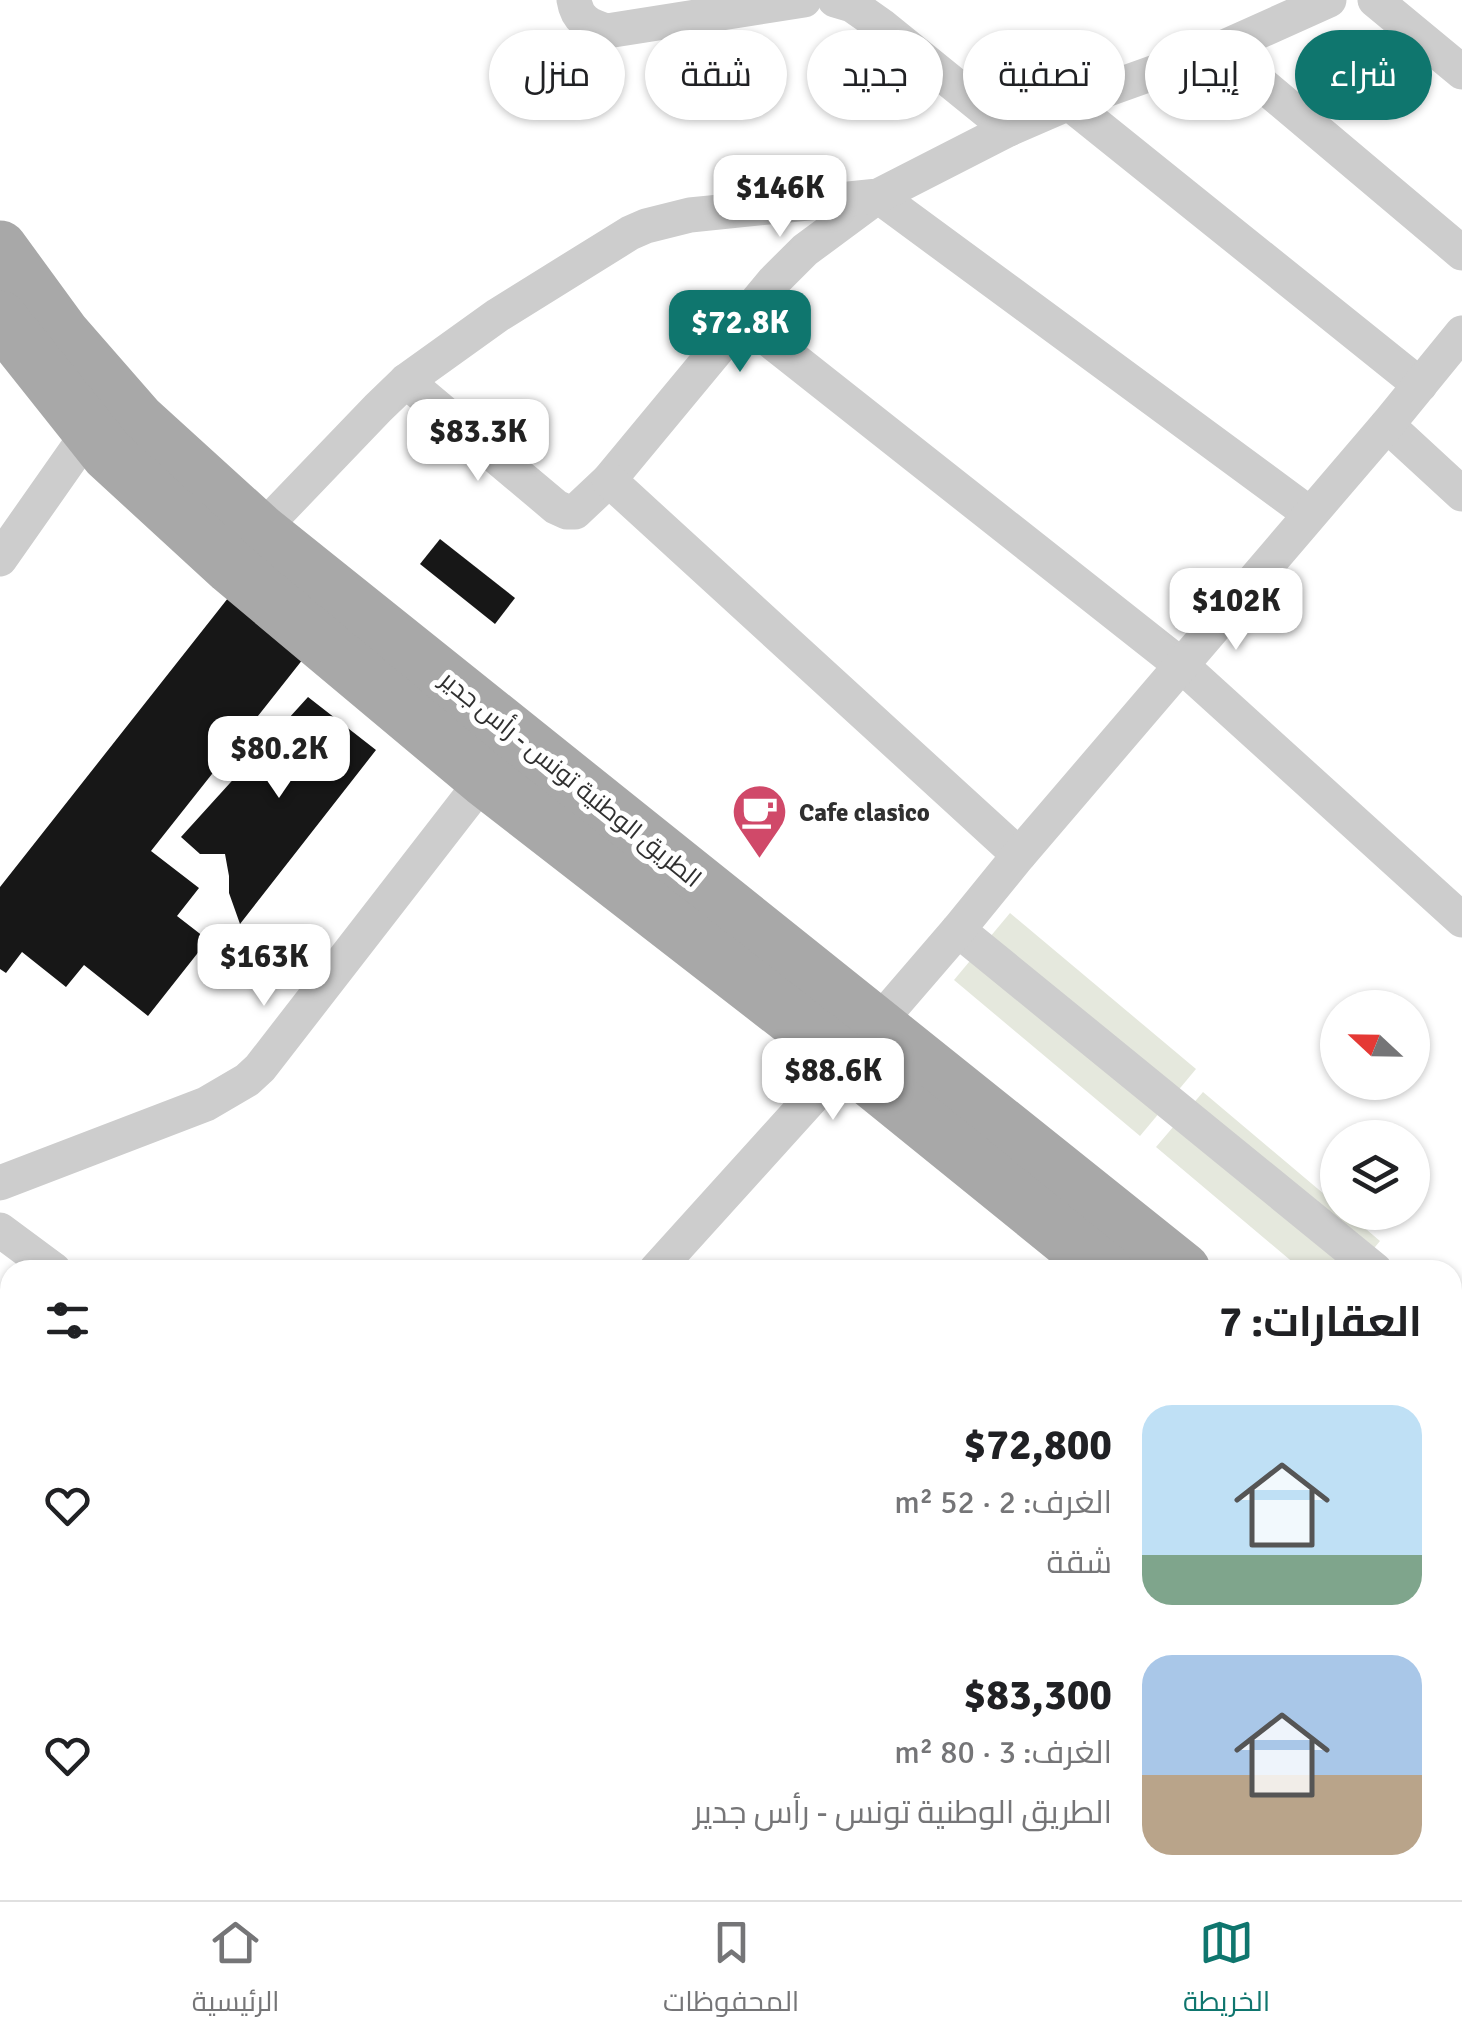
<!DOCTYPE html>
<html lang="ar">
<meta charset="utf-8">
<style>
:root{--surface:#fff;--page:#f6f6f6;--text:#202124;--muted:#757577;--line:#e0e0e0;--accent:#0f766e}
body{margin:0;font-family:Signika,Cairo,sans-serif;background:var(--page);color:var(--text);direction:rtl;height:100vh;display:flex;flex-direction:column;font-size:38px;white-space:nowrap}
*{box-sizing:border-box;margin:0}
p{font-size:32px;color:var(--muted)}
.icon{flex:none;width:55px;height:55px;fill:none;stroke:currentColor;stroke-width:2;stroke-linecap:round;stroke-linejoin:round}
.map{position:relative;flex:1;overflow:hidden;direction:ltr}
.panel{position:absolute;left:0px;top:1260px;width:1462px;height:640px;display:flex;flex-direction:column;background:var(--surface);border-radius:30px 30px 0 0;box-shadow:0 2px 8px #0004;direction:rtl}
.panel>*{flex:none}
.banner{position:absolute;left:30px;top:30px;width:1402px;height:90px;direction:rtl;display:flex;gap:20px}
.needle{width:65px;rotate:292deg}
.controls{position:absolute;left:1320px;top:990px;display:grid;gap:20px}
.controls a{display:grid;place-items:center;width:110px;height:110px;border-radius:50%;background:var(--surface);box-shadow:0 2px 8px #0004;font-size:50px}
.price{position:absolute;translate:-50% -85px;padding:0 22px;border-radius:20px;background:#fff;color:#222;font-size:32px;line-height:65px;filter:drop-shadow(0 2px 5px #0008)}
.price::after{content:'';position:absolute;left:50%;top:60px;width:30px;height:22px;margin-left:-15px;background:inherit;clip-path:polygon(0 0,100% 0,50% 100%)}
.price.on{background:var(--accent);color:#fff}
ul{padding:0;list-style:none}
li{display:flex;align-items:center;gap:30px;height:250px;padding:0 40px}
li span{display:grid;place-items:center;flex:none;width:280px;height:200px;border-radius:30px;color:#555}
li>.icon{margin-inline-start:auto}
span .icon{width:120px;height:120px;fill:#fffc;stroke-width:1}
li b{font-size:42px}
h2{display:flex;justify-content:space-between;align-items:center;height:120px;padding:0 40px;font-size:42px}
.chip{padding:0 35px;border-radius:45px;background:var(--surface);box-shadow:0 2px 8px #0004;font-size:35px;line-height:90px}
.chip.on{background:var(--accent);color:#fff}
.dock{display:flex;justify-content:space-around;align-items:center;height:140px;border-top:2px solid var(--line);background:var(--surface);font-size:28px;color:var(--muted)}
.dock a{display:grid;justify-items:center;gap:5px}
.dock .on{color:var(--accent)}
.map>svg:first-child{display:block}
</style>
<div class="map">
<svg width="1462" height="1900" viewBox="0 0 1462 1900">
<rect width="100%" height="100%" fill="#fff"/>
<!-- green -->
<g fill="#e5e8dd">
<path d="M1010,913L1196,1069L1140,1136L954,980Z"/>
<path d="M1203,1092L1337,1205L1338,1212L1347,1213L1380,1241L1356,1270H1302L1156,1147Z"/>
</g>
<!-- building -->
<g fill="#171717">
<path d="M440,539L515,598L495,624L420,564Z"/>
<path d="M232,593L307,654L151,851L199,888L177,916L208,940L148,1016L84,965L66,987L22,952L6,973L0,969V887Z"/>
<path d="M308,697L376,750L240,924L229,893V876L225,854H200L181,837Z"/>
</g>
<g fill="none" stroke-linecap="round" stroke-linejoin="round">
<!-- street -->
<g stroke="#cdcdcd" stroke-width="35">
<path d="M574,0C577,20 589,26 607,31L804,0"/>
<path d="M835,0L852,5L882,26L1009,129"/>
<path d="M1375,0L1462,72"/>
<path d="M1220,49L1462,253"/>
<path d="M1069,103L1420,385"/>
<path d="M744,320L1182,666L1462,920"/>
<path d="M406,381L556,507L567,512H575L609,480L774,281L805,250L878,196L1310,514"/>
<path d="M1387,425L1462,494"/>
<path d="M609,480L1019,855"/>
<path d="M260,531L378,408L406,381L498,315L630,233L646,226L690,215L878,196L1009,129L1069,103L1220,49L1329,0"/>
<path d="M0,559L89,432"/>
<path d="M958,930L1375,1270"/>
<path d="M0,1183L206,1104L247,1080L260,1068L484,779"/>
<path d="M0,1230L54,1270"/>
<path d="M656,1270L846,1060L958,930L1019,855L1387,425L1462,333"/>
<path d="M1452,1333L1462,1341"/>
<path d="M1452,1641L1462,1629"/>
<path d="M0,1711L10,1719"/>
<path d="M0,1773L10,1758"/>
<path d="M228,1890L240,1900"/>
<path d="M895,1890L911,1900"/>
<path d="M1232,1900L1241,1890"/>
</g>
<!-- primary -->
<g stroke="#a8a8a8" stroke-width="55">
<path d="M0,248L62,333L138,420L260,531L1183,1270"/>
<path d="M0,318L108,454L231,567L484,779L846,1060L1105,1270"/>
<path d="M1452,1487L1462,1495"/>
<path d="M1452,1550L1462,1558"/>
</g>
</g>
<!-- icons -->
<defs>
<symbol id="cafe-pin" viewBox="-11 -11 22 30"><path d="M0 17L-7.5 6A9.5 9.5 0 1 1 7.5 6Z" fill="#d04969" stroke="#fff"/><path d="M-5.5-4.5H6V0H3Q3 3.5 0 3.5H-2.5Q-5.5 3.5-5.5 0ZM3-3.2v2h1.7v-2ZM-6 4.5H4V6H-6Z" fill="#fff"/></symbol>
</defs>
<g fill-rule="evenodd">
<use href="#cafe-pin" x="728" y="780" width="63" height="86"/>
</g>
<g text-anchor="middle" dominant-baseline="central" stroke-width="10" stroke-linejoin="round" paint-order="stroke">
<!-- street labels -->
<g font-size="25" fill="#303030" stroke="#fff">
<text transform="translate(571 779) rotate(39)">الطريق الوطنية تونس - رأس جدير</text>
</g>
<!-- poi labels -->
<g font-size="25" font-weight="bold" fill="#303030" stroke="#fff" text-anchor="start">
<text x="799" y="812">Cafe clasico</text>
</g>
</g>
</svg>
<div class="controls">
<a><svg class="needle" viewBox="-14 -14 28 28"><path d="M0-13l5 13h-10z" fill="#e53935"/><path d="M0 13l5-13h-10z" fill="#757577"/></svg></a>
<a><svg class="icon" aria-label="layers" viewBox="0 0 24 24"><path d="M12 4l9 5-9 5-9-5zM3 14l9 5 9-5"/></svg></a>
</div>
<b class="price" style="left:780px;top:240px">$146K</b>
<b class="price on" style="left:740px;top:375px">$72.8K</b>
<b class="price" style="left:478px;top:484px">$83.3K</b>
<b class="price" style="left:1236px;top:653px">$102K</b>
<b class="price" style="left:279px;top:801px">$80.2K</b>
<b class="price" style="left:264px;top:1009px">$163K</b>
<b class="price" style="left:833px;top:1123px">$88.6K</b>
<div class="banner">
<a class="chip on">شراء</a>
<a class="chip">إيجار</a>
<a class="chip">تصفية</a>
<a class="chip">جديد</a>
<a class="chip">شقة</a>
<a class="chip">منزل</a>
</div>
<section class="panel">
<h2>العقارات: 7<svg class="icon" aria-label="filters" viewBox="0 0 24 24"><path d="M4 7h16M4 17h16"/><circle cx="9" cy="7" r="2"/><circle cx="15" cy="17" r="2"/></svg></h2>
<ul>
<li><span style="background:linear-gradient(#bfe0f5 75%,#7fa58c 0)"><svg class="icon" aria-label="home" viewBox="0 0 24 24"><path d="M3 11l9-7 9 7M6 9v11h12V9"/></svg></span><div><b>$72,800</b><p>الغرف: 2 · 52 m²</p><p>شقة</p></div><svg class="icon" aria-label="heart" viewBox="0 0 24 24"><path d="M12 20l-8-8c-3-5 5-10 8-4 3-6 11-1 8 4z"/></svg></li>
<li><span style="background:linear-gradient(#a9c7e8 60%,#b9a48a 0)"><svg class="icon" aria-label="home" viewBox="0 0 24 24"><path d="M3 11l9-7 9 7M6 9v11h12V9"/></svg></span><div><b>$83,300</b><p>الغرف: 3 · 80 m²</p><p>الطريق الوطنية تونس - رأس جدير</p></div><svg class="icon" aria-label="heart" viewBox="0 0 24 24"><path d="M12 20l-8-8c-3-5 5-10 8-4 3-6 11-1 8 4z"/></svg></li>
</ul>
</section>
</div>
<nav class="dock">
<a class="on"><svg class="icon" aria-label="map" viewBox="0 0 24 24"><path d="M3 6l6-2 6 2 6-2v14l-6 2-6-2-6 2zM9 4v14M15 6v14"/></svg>الخريطة</a>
<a><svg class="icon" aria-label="saved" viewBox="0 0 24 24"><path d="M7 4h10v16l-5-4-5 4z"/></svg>المحفوظات</a>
<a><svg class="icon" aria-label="home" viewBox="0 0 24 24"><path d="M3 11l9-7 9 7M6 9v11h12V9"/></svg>الرئيسية</a>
</nav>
